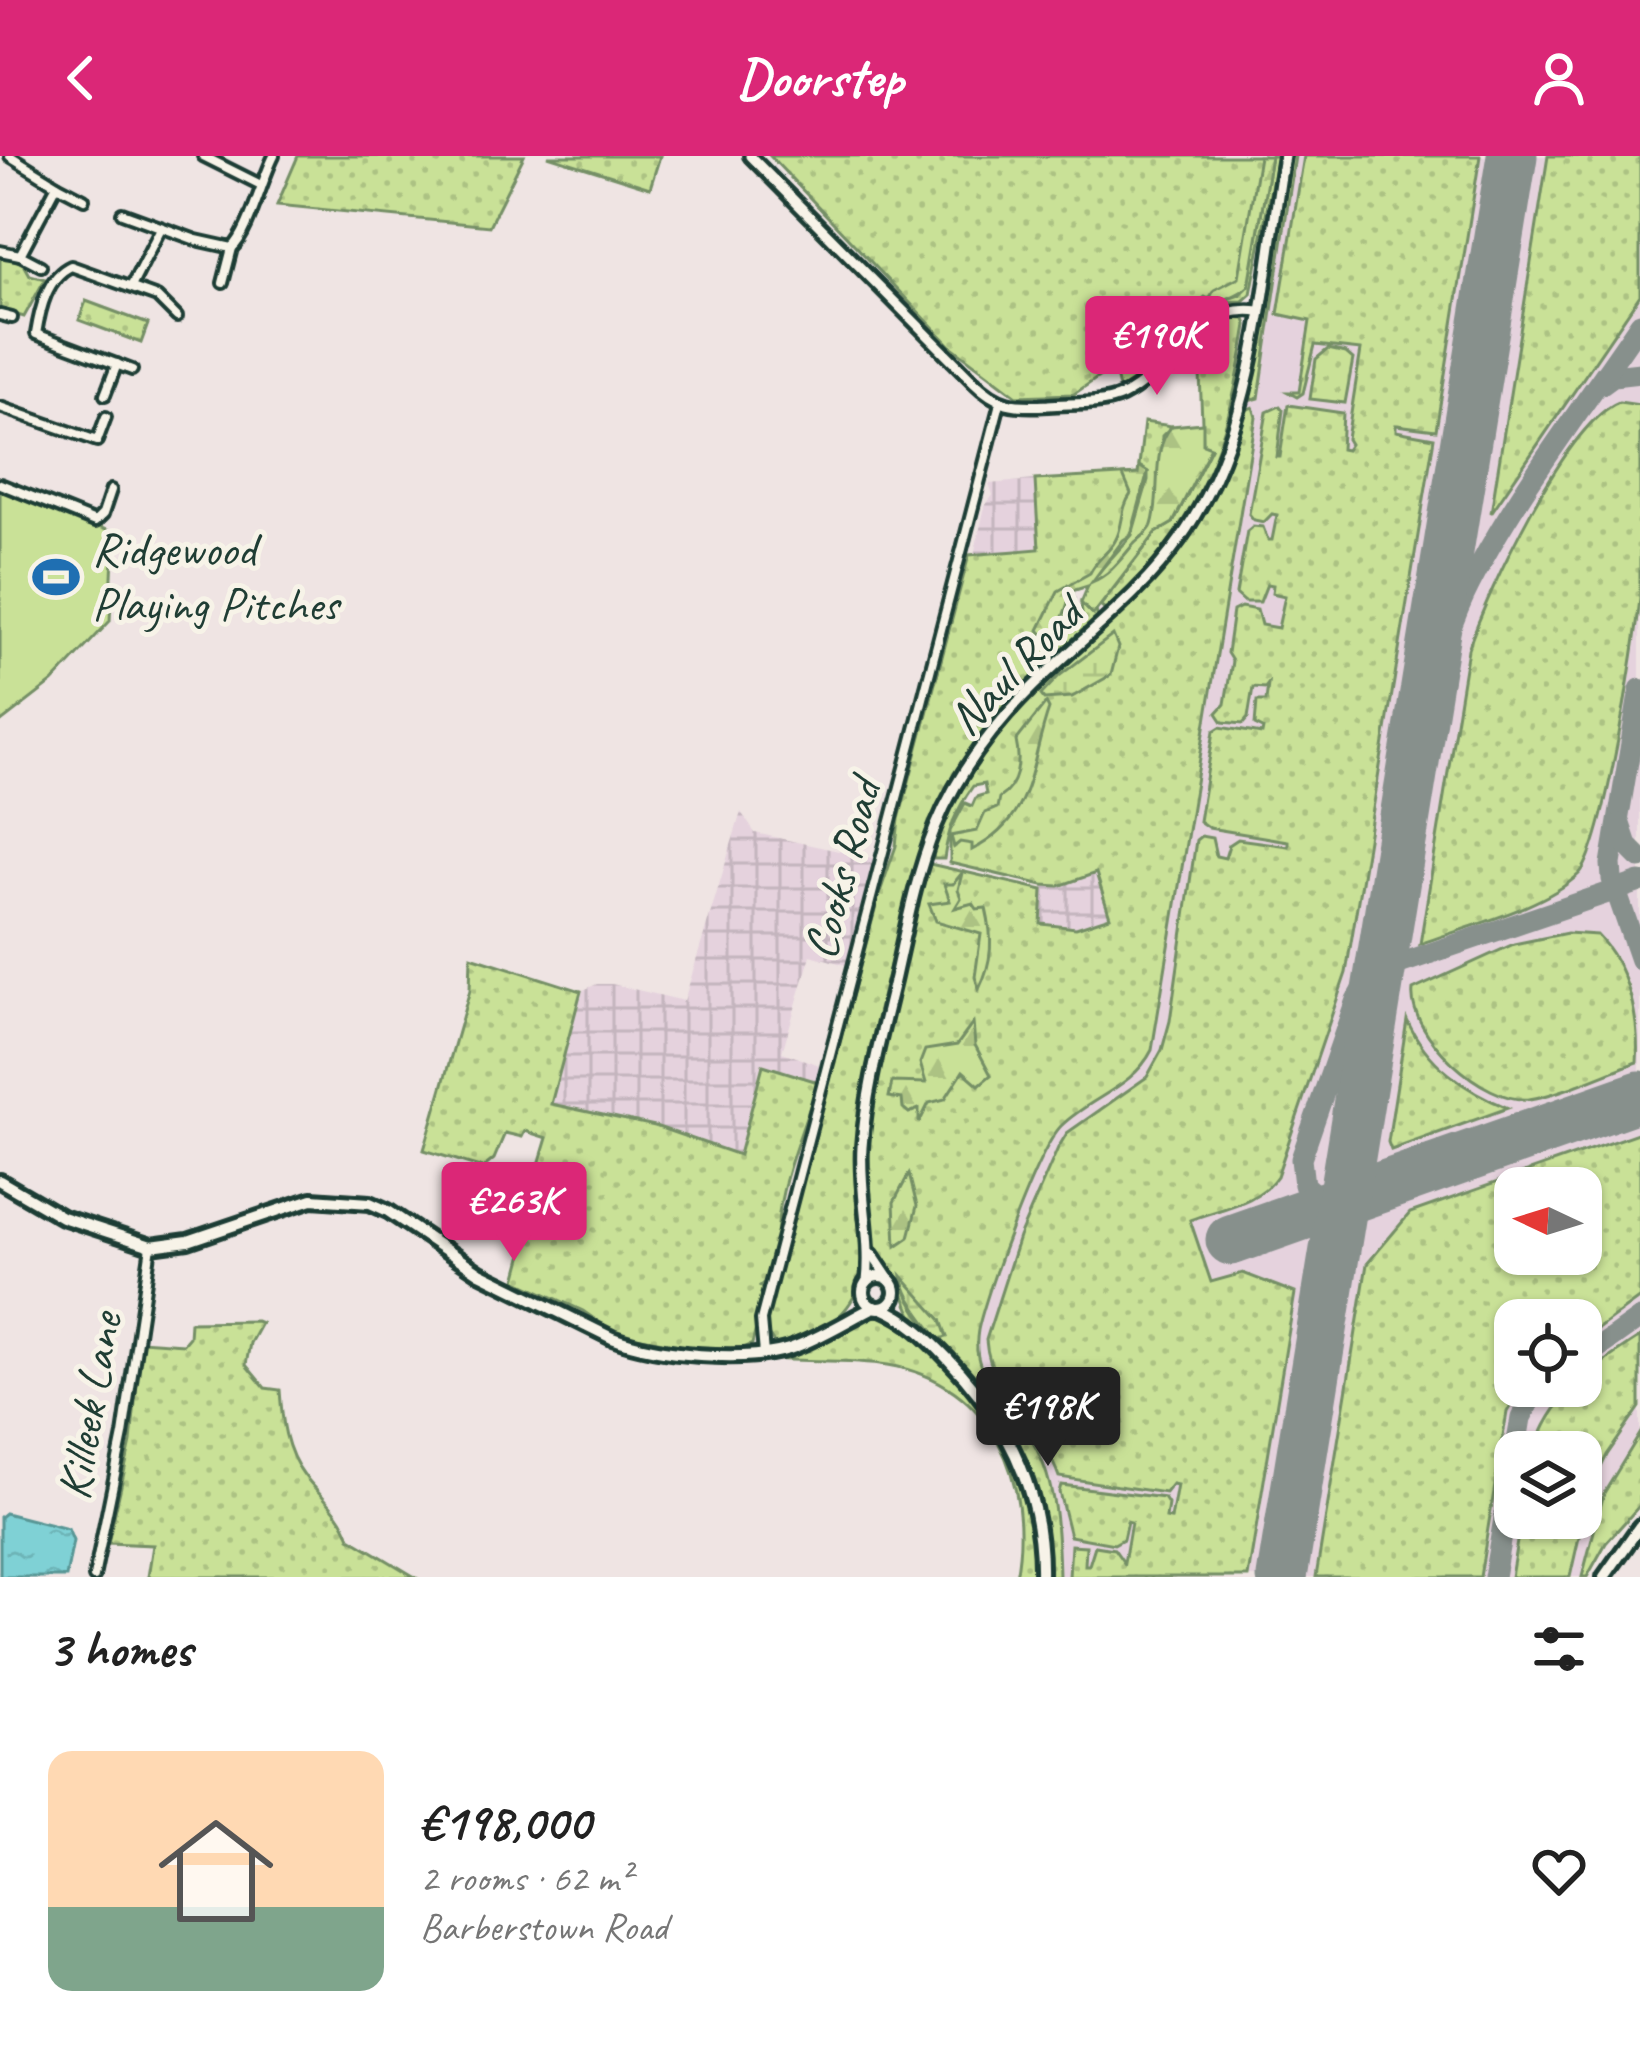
<!DOCTYPE html>
<meta charset="utf-8">
<style>
:root{--surface:#fff;--page:#f6f6f6;--text:#222;--muted:#767676;--accent:#db2777}
body{margin:0;font-family:Caveat,sans-serif;background:var(--page);color:var(--text);height:100vh;display:flex;flex-direction:column;font-size:45px;white-space:nowrap}
*{box-sizing:border-box;margin:0}
p{font-size:39px;color:var(--muted)}
.icon{flex:none;width:66px;height:66px;fill:none;stroke:currentColor;stroke-width:2;stroke-linecap:round;stroke-linejoin:round}
.map{position:relative;height:1421px;overflow:hidden}
.drawer{display:flex;flex-direction:column;background:var(--surface);flex:1}
.drawer>*{flex:none}
.needle{width:78px;rotate:274deg}
.fabs{position:absolute;left:1494px;top:1011px;display:grid;gap:24px}
.fabs a{display:grid;place-items:center;width:108px;height:108px;border-radius:24px;background:var(--surface);box-shadow:0 3px 9px #0004;font-size:60px}
.price{position:absolute;translate:-50% -102px;padding:0 27px;border-radius:12px;background:var(--accent);color:#fff;font-size:39px;line-height:78px;filter:drop-shadow(0 3px 6px #0008)}
.price::after{content:'';position:absolute;left:50%;top:72px;width:36px;height:27px;margin-left:-18px;background:inherit;clip-path:polygon(0 0,100% 0,50% 100%)}
.price.current{background:#222;color:#fff}
ul{padding:0;list-style:none}
li{display:flex;align-items:center;gap:36px;height:300px;padding:0 48px}
li span{display:grid;place-items:center;flex:none;width:336px;height:240px;border-radius:24px;color:#555}
li>.icon{margin-inline-start:auto}
span .icon{width:144px;height:144px;fill:#fffc;stroke-width:1}
li b{font-size:51px}
h2{display:flex;justify-content:space-between;align-items:center;height:144px;padding:0 48px;font-size:51px}
header{display:flex;justify-content:space-between;align-items:center;height:156px;padding:0 48px;background:var(--accent);color:#fff;font-size:54px;font-weight:700}
.map>svg:first-child{display:block}
</style>
<header><svg class="icon" aria-label="back" viewBox="0 0 24 24"><path d="M15 5l-7 7 7 7"/></svg>Doorstep<svg class="icon" aria-label="person" viewBox="0 0 24 24"><circle cx="12" cy="8" r="4"/><path d="M4 21q1-7 8-7t8 7"/></svg></header>
<div class="map">
<svg width="1640" height="1421" viewBox="0 0 1640 1421">
<defs>
<pattern id="industrial-grid" width="8" height="8" patternUnits="userSpaceOnUse" patternTransform="scale(3)"><rect width="8" height="8" fill="#e5d2dd"/><path d="M0 4h8M4 0v8" fill="none" stroke="#c4b5be"/></pattern>
<pattern id="grass-dots" width="8" height="8" patternUnits="userSpaceOnUse" patternTransform="scale(3)"><rect width="8" height="8" fill="#c9e197"/><path d="M2 2h.1M6 6h.1" fill="none" stroke="#acc283" stroke-width="1.8" stroke-linecap="round"/></pattern>
<pattern id="forest-firs" width="22" height="20" patternUnits="userSpaceOnUse" patternTransform="scale(3)"><rect width="22" height="20" fill="#c9e197"/><path d="M5 1l3.5 6h-7zM16 11l3.5 6h-7z" fill="#acc283"/></pattern>
<pattern id="wetland-marsh" width="20" height="14" patternUnits="userSpaceOnUse" patternTransform="scale(3)"><rect width="20" height="14" fill="#c9e197"/><path d="M1 5h8M5 5V1M11 12h8M15 12V8" fill="none" stroke="#acc283"/></pattern>
<pattern id="water-ripples" width="26" height="14" patternUnits="userSpaceOnUse" patternTransform="scale(3)"><rect width="26" height="14" fill="#7fd1d5"/><path d="M2 4q2-2 4 0t4 0M15 11q2-2 4 0t4 0" fill="none" stroke="#6db4b7"/></pattern>
</defs>
<rect width="100%" height="100%" fill="#efe4e3"/>
<filter id="ink" filterUnits="userSpaceOnUse"><feTurbulence type="fractalNoise" baseFrequency=".00833" numOctaves="2"/><feDisplacementMap in="SourceGraphic" scale="24" xChannelSelector="R" yChannelSelector="G"/><feConvolveMatrix kernelMatrix="1 2 1 2 8 2 1 2 1" color-interpolation-filters="sRGB"/></filter>
<g filter="url(#ink)">
<!-- built -->
<path fill="#e5d2dd" fill-rule="evenodd" d="M1293,0H1640V1278L1604,1337L1582,1421H1053L1031,1297L967,1204L1242,295ZM1515,1032H1581V1098H1515ZM1515,1164H1581V1230H1515ZM1515,1296H1581V1362H1515Z"/>
<!-- industrial -->
<g fill="url(#industrial-grid)">
<path d="M1035,324L1039,393L974,399L985,350L993,339L989,328Z"/>
<path d="M741,656L755,677L876,703L849,810L811,799L782,896L822,910L818,926L763,910L739,1000L655,970L550,948L581,835L597,828H612L684,845Z"/>
<path d="M1096,716L1111,761L1076,772L1040,768L1044,727L1059,730Z"/>
</g>
<!-- grass -->
<g fill="url(#grass-dots)" stroke="#748f66" stroke-width="3" fill-rule="evenodd">
<path d="M298,0H524L489,70L277,49Z"/>
<path d="M548,0H660L650,32Z"/>
<path d="M770,0H1263L1241,123L1074,238L1017,240L952,191Z"/>
<path d="M1271,0H1277L1251,138L1243,145L1218,146L1240,139L1249,130Z"/>
<path d="M1286,0H1295L1259,242L1252,244L1247,233Z"/>
<path d="M1304,0H1480L1436,274L1396,269V275L1434,282L1346,817L1277,1020C1258,1048 1220,1052 1190,1064L1211,1126L1243,1117L1295,1137L1248,1421H1069L1071,1389L1086,1390L1085,1409H1089L1095,1390L1114,1393L1124,1407L1131,1366L1127,1365L1123,1383L1114,1388L1070,1380L1059,1336L1061,1329L1164,1342L1168,1348L1166,1362L1171,1363L1177,1329L1172,1328L1165,1337L1059,1321C1043,1274 989,1236 986,1184L1019,1081L1058,992L1067,977L1147,921L1162,894L1170,865L1196,684L1201,680L1212,682L1216,700L1225,702L1229,689L1238,683L1288,690V685L1209,672L1199,665L1214,575L1220,571L1262,578L1263,573L1255,569L1257,545H1266L1268,528L1265,532L1253,531L1248,562L1243,568L1223,566L1217,557L1225,548L1232,505L1227,497L1233,455L1241,451L1257,454L1261,469L1278,472L1285,440L1272,437L1273,429L1267,428L1260,446H1245L1236,438L1247,375L1253,370L1263,371L1268,384H1272L1277,359L1272,358L1264,366L1254,364L1249,358L1267,256L1280,250L1283,254L1277,301H1280L1288,249L1343,257L1341,293L1346,294L1350,288L1347,283L1361,194L1315,189L1303,237L1297,241L1288,236H1299L1310,165L1278,158Z"/>
<path d="M1548,0H1640V139L1491,357Z"/>
<path d="M0,99L21,103L30,119L45,123L24,161L0,154Z"/>
<path d="M86,145L148,168L141,187L79,164Z"/>
<path d="M1232,160L1244,161L1247,169C1227,294 1202,358 1113,452L1105,454L1100,450L1156,377L1173,367L1211,292L1203,289L1200,218L1180,194L1207,172Z"/>
<path d="M1328,193L1346,197L1353,203L1345,247L1310,243L1316,203Z"/>
<path d="M1619,246L1640,249C1640,313 1640,379 1640,442C1636,486 1604,693 1579,718C1544,752 1465,771 1420,788L1468,493C1488,436 1565,268 1619,246Z"/>
<path d="M1253,251L1256,261L1152,894C1133,932 1090,941 1061,970C1037,995 986,1136 978,1174C976,1186 976,1199 981,1211C991,1235 1013,1257 1028,1279C1056,1319 1058,1374 1059,1421H1046C1044,1354 1028,1287 983,1234C962,1209 935,1188 914,1162C905,1149 904,1132 895,1121C887,1110 878,1106 874,1092C842,983 894,841 920,733L930,708L1043,734L1041,768L1076,772L1110,761L1096,717L1059,730L1043,729L950,707V675L965,647L972,650L976,641L986,638L984,628L973,630C956,654 948,674 944,703H934L932,695C970,573 1077,512 1156,419C1195,373 1216,310 1242,256ZM903,1124L941,1164L939,1183C924,1167 907,1146 903,1124Z"/>
<path d="M1144,266L1172,270L1162,280L1159,344L1152,373L1135,386L1112,417L1088,428L1132,379L1148,324V316L1139,310Z"/>
<path d="M1138,318C1126,358 1115,417 1068,429L1054,488L1072,434L1076,453L1068,460L1082,458L1081,447L1092,458L1096,455L1098,462C1011,541 957,596 916,709C895,795 867,883 858,971C855,998 854,1027 857,1054C860,1083 867,1107 856,1136C844,1164 805,1190 774,1187L765,1174V1167L879,739L896,690L899,663L969,399L1039,393L1035,324Z"/>
<path d="M1567,777L1597,779C1628,811 1640,862 1637,906C1608,916 1557,940 1529,943C1484,948 1408,878 1413,834L1514,788Z"/>
<path d="M471,800L581,835L551,948L655,970L739,999L763,909L818,926C805,968 785,1014 779,1057C776,1079 780,1115 760,1130L765,1137L752,1188L738,1195L695,1192L614,1177L583,1155L516,1124L525,1090L485,1067L505,1060L522,1065L547,982L525,975L522,981L505,977L494,1003L483,1012L424,994L470,834Z"/>
<path d="M1407,864C1427,908 1464,934 1508,952L1391,994L1388,986Z"/>
<path d="M1640,976V1142L1581,1185V1164H1515V1230H1522L1507,1256L1480,1421H1316L1367,1108L1410,1057ZM1581,1032V1098H1515V1032Z"/>
<path d="M886,1157C908,1169 924,1186 942,1205C1002,1266 1034,1335 1035,1421H1016C1034,1327 993,1226 888,1209C845,1202 802,1207 759,1202L803,1195L872,1158Z"/>
<path d="M256,1165L261,1167L250,1187L246,1209L265,1232L280,1234C282,1264 285,1294 304,1319C321,1341 341,1355 350,1382L415,1421H148L153,1389L108,1387L131,1286L141,1185L183,1188L189,1181L190,1166Z"/>
<path d="M1640,1181V1251L1607,1299L1590,1333L1570,1421H1511L1521,1362H1581V1296H1535C1549,1242 1595,1210 1640,1181Z"/>
<path d="M1640,1278V1349L1606,1387L1587,1421H1582L1604,1337Z"/>
</g>
<!-- forest -->
<g fill="url(#forest-firs)" stroke="#748f66" stroke-width="3">
<path d="M1259,0H1271L1249,130C1236,142 1220,143 1206,154C1176,178 1155,218 1120,236L1112,203L1152,188L1205,141L1209,143L1214,134L1239,121Z"/>
<path d="M1203,267V288L1211,291L1173,367L1156,377L1093,459L1081,447L1088,430L1072,435L1053,490L1039,474L1058,435L1090,417C1096,403 1108,398 1115,385C1124,370 1120,353 1131,338L1123,319L1138,318L1139,310L1148,316L1131,379L1123,384L1092,426C1112,417 1119,405 1133,389C1139,382 1150,377 1152,369C1162,339 1150,293 1172,270Z"/>
<path d="M1046,547L1049,553C1029,610 1034,663 972,694V688L960,686L954,691L951,680L977,675L985,657L997,652L999,642C1018,630 1021,607 1016,585Z"/>
<path d="M962,717L958,734L961,742L955,752L973,747L977,753L986,752C993,782 993,805 979,833L975,821L981,778L936,765L929,748L950,745L944,728H953Z"/>
<path d="M973,867L975,889L991,919L979,929L963,915L945,943L929,947L919,967V953L909,957L903,952L902,943L889,941L892,926L926,927L920,907L925,894L957,889Z"/>
<path d="M909,1018L917,1050L909,1081L896,1090L894,1046Z"/>
</g>
<!-- wetland -->
<g fill="url(#wetland-marsh)" stroke="#748f66" stroke-width="3">
<path d="M1113,479L1118,491L1111,519L1072,541L1044,543L1041,539L1059,520Z"/>
<path d="M902,1120L941,1164L947,1181L939,1183C924,1164 907,1144 902,1120Z"/>
</g>
<!-- garden -->
<path fill="#c9e197" stroke="#748f66" stroke-width="3" d="M0,332L114,377L110,465L53,526L0,567Z"/>
<!-- water -->
<path fill="url(#water-ripples)" stroke="#599695" stroke-width="3" d="M5,1357L68,1373L73,1385L66,1421H0V1361Z"/>
<g fill="none" stroke-linecap="round" stroke-linejoin="round">
<!-- taxiway -->
<g stroke="#87908c" stroke-width="21">
<path d="M1602,228L1613,220L1640,217"/>
<path d="M1640,533L1611,708L1612,723L1640,804"/>
<path d="M1419,581C1432,533 1443,485 1464,440C1511,343 1580,256 1640,167"/>
<path d="M1620,668L1627,689L1640,702"/>
<path d="M1627,945L1640,938"/>
<path d="M1338,1047L1320,1043L1304,1029L1301,1003L1356,844L1367,825L1393,810L1640,726"/>
<path d="M1581,1204L1640,1162"/>
<path d="M1494,1421L1521,1262L1533,1239L1545,1230"/>
</g>
<!-- runway -->
<g stroke="#87908c" stroke-width="51">
<path d="M1231,1084L1640,940"/>
<path d="M1282,1421L1512,0"/>
</g>
<defs>
<g id="minor">
<path d="M203,0L259,28"/>
<path d="M57,29L84,43"/>
<path d="M122,57L196,84L232,92C248,79 262,23 274,0"/>
<path d="M0,95L20,99L57,29L10,0"/>
<path d="M20,99L41,110"/>
<path d="M223,127L232,92"/>
<path d="M131,131L161,72"/>
<path d="M0,159L12,162"/>
<path d="M132,214L36,178C40,153 47,121 71,110L157,141L177,161"/>
<path d="M105,239L117,208"/>
<path d="M0,251L97,285L106,261"/>
<path d="M0,328L95,366L103,358L111,334"/>
<path d="M764,1198L761,1164L1000,247"/>
<path d="M94,1421L123,1279L151,1090"/>
</g>
<g id="tertiary">
<path d="M750,0L973,225C998,250 1014,251 1048,249C1072,247 1101,250 1122,240C1175,214 1190,147 1259,155"/>
<path d="M872,1098L890,1125"/>
<path d="M867,1126C872,1081 859,1036 862,991C866,933 882,877 895,821C906,772 916,719 935,672C959,613 1000,561 1046,518C1092,474 1143,436 1180,383C1257,274 1263,127 1284,0"/>
</g>
<g id="secondary">
<path d="M0,1025L62,1061L151,1090L188,1085L312,1043L370,1047L388,1055L480,1117L612,1182C657,1199 743,1207 789,1193C819,1183 846,1165 874,1151"/>
<circle cx="879" cy="1136" r="16"/>
<path d="M882,1152C910,1164 927,1181 948,1203C1007,1264 1043,1335 1041,1421"/>
<path d="M1604,1421L1640,1370"/>
</g>
</defs>
<!-- minor casing -->
<use href="#minor" stroke="#1f3d34" stroke-width="16"/>
<!-- tertiary casing -->
<use href="#tertiary" stroke="#1f3d34" stroke-width="18"/>
<!-- secondary casing -->
<use href="#secondary" stroke="#1f3d34" stroke-width="20"/>
<!-- minor -->
<use href="#minor" stroke="#f7f3e8" stroke-width="8"/>
<!-- tertiary -->
<use href="#tertiary" stroke="#f7f3e8" stroke-width="9"/>
<!-- secondary -->
<use href="#secondary" stroke="#f7f3e8" stroke-width="10"/>
</g>
</g>
<!-- icons -->
<defs>
<symbol id="stadium-bare" viewBox="-9 -9 18 18"><path d="M0-5a6.5 5 0 1 0 0 10a6.5 5 0 1 0 0-10ZM-3.5-1.8h7v3.6h-7Z" fill="#1f6fb2" stroke="#f7f3e8" stroke-width="2.5" paint-order="stroke"/></symbol>
</defs>
<g fill-rule="evenodd">
<use href="#stadium-bare" x="23" y="388" width="66" height="66"/>
</g>
<g text-anchor="middle" dominant-baseline="central" stroke-width="10" stroke-linejoin="round" paint-order="stroke">
<!-- poi labels -->
<g font-size="48" fill="#1f3d34" stroke="#f7f3e8" text-anchor="start">
<text x="92" y="393">Ridgewood<tspan x="92" dy="55">Playing Pitches</tspan></text>
</g>
<!-- street labels -->
<g font-size="48" fill="#1f3d34" stroke="#f7f3e8">
<text transform="translate(1015 510) rotate(-46)">Naul Road</text>
<text transform="translate(842 713) rotate(-75)">Cooks Road</text>
<text transform="translate(89 1250) rotate(-80)">Killeek Lane</text>
</g>
</g>
</svg>
<div class="fabs">
<a><svg class="needle" viewBox="-14 -14 28 28"><path d="M0-13l5 13h-10z" fill="#e53935"/><path d="M0 13l5-13h-10z" fill="#767676"/></svg></a>
<a><svg class="icon" aria-label="locate" viewBox="0 0 24 24"><circle cx="12" cy="12" r="6"/><path d="M12 2v4M12 18v4M2 12h4M18 12h4"/></svg></a>
<a><svg class="icon" aria-label="layers" viewBox="0 0 24 24"><path d="M12 4l9 5-9 5-9-5zM3 14l9 5 9-5"/></svg></a>
</div>
<b class="price" style="left:1157px;top:242px">€190K</b>
<b class="price" style="left:514px;top:1108px">€263K</b>
<b class="price current" style="left:1048px;top:1313px">€198K</b>
</div>
<section class="drawer">
<h2>3 homes<svg class="icon" aria-label="filters" viewBox="0 0 24 24"><path d="M4 7h16M4 17h16"/><circle cx="9" cy="7" r="2"/><circle cx="15" cy="17" r="2"/></svg></h2>
<ul>
<li><span style="background:linear-gradient(#ffd9b3 65%,#7fa58c 0)"><svg class="icon" aria-label="home" viewBox="0 0 24 24"><path d="M3 11l9-7 9 7M6 9v11h12V9"/></svg></span><div><b>€198,000</b><p>2 rooms · 62 m²</p><p>Barberstown Road</p></div><svg class="icon" aria-label="heart" viewBox="0 0 24 24"><path d="M12 20l-8-8c-3-5 5-10 8-4 3-6 11-1 8 4z"/></svg></li>
</ul>
</section>
